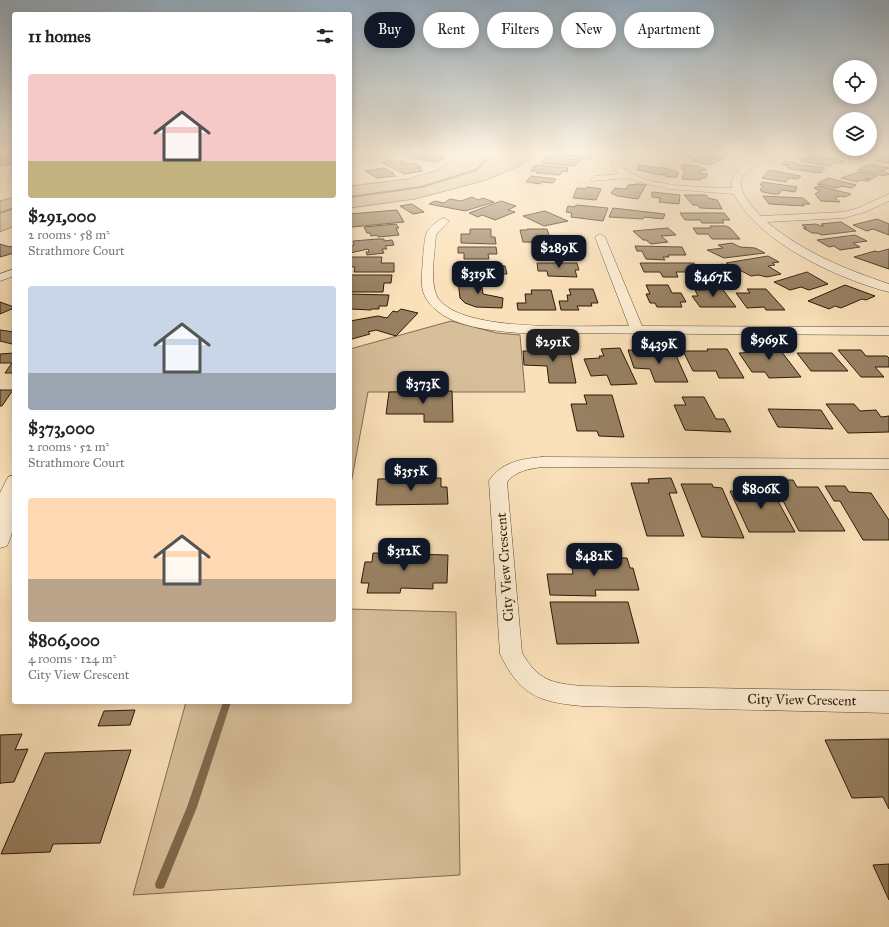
<!DOCTYPE html>
<meta charset="utf-8">
<style>
:root{--surface:#fff;--page:#f6f6f6;--text:#222;--muted:#767676;--accent:#111827}
body{margin:0;font-family:"IM FELL Great Primer",serif;background:var(--page);color:var(--text);height:100vh;display:flex;flex-direction:column;font-size:15px;white-space:nowrap}
*{box-sizing:border-box;margin:0}
p{font-size:13px;color:var(--muted)}
.icon{flex:none;width:22px;height:22px;fill:none;stroke:currentColor;stroke-width:2;stroke-linecap:round;stroke-linejoin:round}
.map{position:relative;flex:1;overflow:hidden}
.panel{position:absolute;left:12px;top:12px;width:340px;height:692px;display:flex;flex-direction:column;background:var(--surface);border-radius:4px;box-shadow:0 2px 10px #0003}
.panel>*{flex:none}
.banner{position:absolute;left:364px;top:12px;width:380px;height:36px;display:flex;gap:8px}
.tools{position:absolute;left:833px;top:60px;display:grid;gap:8px}
.tools a{display:grid;place-items:center;width:44px;height:44px;border-radius:50%;background:var(--surface);box-shadow:0 2px 10px #0003;font-size:20px}
.price{position:absolute;translate:-50% -34px;padding:0 9px;border-radius:8px;background:var(--accent);color:#fff;font-size:13px;line-height:26px;filter:drop-shadow(0 1px 2px #0008)}
.price::after{content:'';position:absolute;left:50%;top:24px;width:12px;height:9px;margin-left:-6px;background:inherit;clip-path:polygon(0 0,100% 0,50% 100%)}
.price.current{background:#222;color:#fff}
ul{padding:0;list-style:none}
li{display:grid;align-content:center;gap:8px;height:212px;padding:0 16px}
li span{display:grid;place-items:center;height:124px;border-radius:4px;color:#555}
li>.icon{margin-inline-start:auto}
span .icon{width:72px;height:72px;fill:#fffc;stroke-width:1}
li b{font-size:17px}
h2{display:flex;justify-content:space-between;align-items:center;height:48px;padding:0 16px;font-size:17px}
.tag{padding:0 14px;border-radius:18px;background:var(--surface);box-shadow:0 2px 10px #0003;font-size:14px;line-height:36px}
.tag.current{background:var(--accent);color:#fff}
.map>svg:first-child{display:block}
</style>
<div class="map">
<svg width="889" height="927" viewBox="0 0 889 927">
<rect width="100%" height="100%" fill="#fbe1ba"/>
<filter id="stains"><feTurbulence type="fractalNoise" baseFrequency=".005" numOctaves="4"/><feColorMatrix values="0 0 0 0 .2 0 0 0 0 .09 0 0 0 0 .02 0 0 0 .5 -.17"/></filter>
<radialGradient id="worn" r=".72"><stop offset=".6" stop-color="#630" stop-opacity="0"/><stop offset="1" stop-color="#630" stop-opacity=".3"/></radialGradient>
<!-- green -->
<g fill="#d8bf9b" stroke="#826c50">
<path d="M464,154H537L522,165L486,180L457,188L415,199L350,208V186L407,179L437,170Z"/>
<path d="M14,197V226L0,232V201Z"/>
<path d="M451,321L497,333L520,335L525,392H368L350,489V349Z"/>
<path d="M350,609L456,612L460,875L133,895L186,702H350Z"/>
</g>
<g fill="none" stroke-linecap="round" stroke-linejoin="round">
<!-- stream -->
<g fill="#7f694c" fill-rule="evenodd">
<path d="M492,154H494L477,171L422,188L350,198V196L421,186L475,169Z"/>
<path d="M14,207V209L0,214V212Z"/>
<path d="M223,702H231L197,807L164,888L160,889L156,888L155,884L187,807Z"/>
</g>
</g>
<!-- building -->
<g fill="#988163" stroke="#2d1a04">
<path d="M411,154H431L447,156L437,162L409,158L412,156H408Z"/>
<path d="M557,154H589L585,156H592L591,159L557,155Z"/>
<path d="M695,154H702L723,159L709,165L691,160L696,159L688,157Z"/>
<path d="M811,155L844,161L841,164L833,162L830,166L800,161L804,158H808Z"/>
<path d="M878,155L889,156V163L875,161Z"/>
<path d="M5,157L14,158V163L6,165H0V159Z"/>
<path d="M546,157L581,160L574,166L541,163Z"/>
<path d="M392,160L397,162L403,161L408,164L414,163L421,167H417L423,171L404,174L381,162Z"/>
<path d="M785,161L796,163L795,164L825,168L821,173L790,169L791,168H787L789,166L781,164Z"/>
<path d="M870,164L889,168L882,171L889,174L884,176L858,170Z"/>
<path d="M539,165L568,168L567,172L562,171L560,175L536,173L537,171H531L534,166Z"/>
<path d="M639,165L658,168L661,167L678,172L677,177H666L665,175L654,174L644,171H646L637,170Z"/>
<path d="M683,165L697,166L707,170L699,171V173L708,174L705,178H701V180L682,179L685,169H681Z"/>
<path d="M384,168L394,173H391L396,176L377,178L365,171Z"/>
<path d="M769,170L801,176L798,179L789,178L786,182L762,178Z"/>
<path d="M859,172L877,176L872,179L865,178L870,180L867,181L861,180L857,182L841,178Z"/>
<path d="M531,176L556,179L553,183L542,182L540,184L526,182Z"/>
<path d="M828,178L856,185L851,188L842,186L836,188L817,184Z"/>
<path d="M762,182L797,187L795,192L782,190L779,194H773L763,192L760,190L763,186L760,185Z"/>
<path d="M638,184L646,185L638,199L617,196L611,193L615,188L626,189L628,185Z"/>
<path d="M819,186L851,194L845,197L840,196L835,198L840,202L821,201L815,194L820,191L814,188Z"/>
<path d="M587,187L601,189L596,200L573,198L577,188L586,189Z"/>
<path d="M652,192L680,195L679,204L659,202L660,198L652,197Z"/>
<path d="M684,195H706L708,198L717,200L722,209L700,208L697,205H693Z"/>
<path d="M763,196L803,198L810,204H803L804,206L769,204Z"/>
<path d="M472,197L478,200L483,198L494,202L465,211L429,204L435,201L444,203L450,199L461,201Z"/>
<path d="M501,201L516,206L508,210L515,212L495,220L482,215L478,217L469,213Z"/>
<path d="M412,204L424,212L413,214L400,206Z"/>
<path d="M576,205L608,208L603,221L571,217L572,213L566,212L568,206L575,207Z"/>
<path d="M613,208L665,214L663,219L644,217L643,219L609,217Z"/>
<path d="M397,210L404,222L352,227L350,224V214Z"/>
<path d="M545,211L568,221L544,226L523,216Z"/>
<path d="M680,213H724L730,220H722L724,223H702L700,220H685Z"/>
<path d="M877,219L889,224V235L873,229L867,231L853,225Z"/>
<path d="M841,222L856,231L822,235L817,233H812L803,228H807L802,225L816,224L821,226H824L821,224Z"/>
<path d="M396,224L399,228H396L399,235L378,237L377,235L371,236L370,233H367L364,227Z"/>
<path d="M710,226H726L730,228L740,239H712L708,234H697L693,228H711Z"/>
<path d="M668,228L676,235L661,236L668,242L651,244L646,240H643L633,231Z"/>
<path d="M470,229H491V237H495L496,244L461,243V234H470Z"/>
<path d="M527,229H547L550,238H562L564,243L523,242L520,230H527Z"/>
<path d="M855,235L867,241L853,243L860,247L840,250L834,246L829,247L817,240Z"/>
<path d="M378,239H384V241L392,240L394,245L385,246L387,249H382L384,253L367,255L366,252H369L368,249L350,253V246L354,245L353,241Z"/>
<path d="M732,243L740,247L755,248L765,253L724,258L707,250L723,248L718,245Z"/>
<path d="M0,244L10,247L14,245V253L0,257Z"/>
<path d="M553,246H567L568,253H573L576,260H536L535,252L545,248H553Z"/>
<path d="M635,246L682,247L686,255H668L669,257H663L665,260L646,259L642,251H637Z"/>
<path d="M458,247H496L497,254H488L489,259H464V253H458Z"/>
<path d="M889,249V269L854,257L875,251L878,252Z"/>
<path d="M768,256L779,262L772,263L775,265L768,266L781,274L767,277L758,275L751,276L726,263Z"/>
<path d="M350,257H382L381,263H394V272H354L355,267H350Z"/>
<path d="M469,262H487V265L505,266L507,274H497V277H455L456,271H462V267H469Z"/>
<path d="M537,263H577L579,270H575L577,277L548,276L547,271H538Z"/>
<path d="M640,263H694L700,272H676L678,277H663L660,272H644Z"/>
<path d="M723,264L732,270L721,272L711,266Z"/>
<path d="M807,272L828,284L809,290L801,287L790,290L774,282Z"/>
<path d="M350,275H392L391,283H384L383,292H350Z"/>
<path d="M481,280L483,294L503,298L502,308L476,307L465,303L460,298L458,281Z"/>
<path d="M646,285H668L672,293H681L686,302H680L682,307H657L655,303H650L646,294H650Z"/>
<path d="M845,285L875,296L866,300L862,299L841,308L835,306L829,309L808,301Z"/>
<path d="M703,286H720L736,307H700L692,296H698L695,290H706Z"/>
<path d="M569,289H593L598,303H591L592,306H577L579,310H561L559,301H568L567,295H571Z"/>
<path d="M747,289H766L785,310H766L764,307L747,308L736,293H750Z"/>
<path d="M531,290H551L556,310H518L517,303H526L525,294H532Z"/>
<path d="M350,294L389,295L387,306H379V309H372L371,310L350,309Z"/>
<path d="M0,302L14,307V308L0,314Z"/>
<path d="M401,309L418,313L396,336L376,330L368,332L370,334L352,339L350,336V321L378,316L387,318L393,311L397,312Z"/>
<path d="M0,330L14,332V341L12,344L0,341Z"/>
<path d="M751,342H774L801,377L769,378L765,372H752L739,353L758,352Z"/>
<path d="M545,347H569L576,383H549L547,366L524,365L523,351H534V348L546,349Z"/>
<path d="M620,348L637,384L611,385L607,375L591,376L584,359L600,358L599,356H604L601,349Z"/>
<path d="M707,349H727L744,378H719L716,371H693L683,351H708Z"/>
<path d="M628,350L674,351L688,382H655L650,369L634,368Z"/>
<path d="M838,350H861L866,356H887L889,358V367H875L884,377H861Z"/>
<path d="M14,353V373H5L12,363H0V354Z"/>
<path d="M797,353H832L848,371H811Z"/>
<path d="M0,390H13L2,406H0Z"/>
<path d="M452,391L453,422H424V414H386L389,392Z"/>
<path d="M584,395H612L624,437L599,436L597,431H577L571,404H587Z"/>
<path d="M682,397H704L716,419H724L731,432L685,430L674,405H686Z"/>
<path d="M826,404H854L860,411L876,410L881,417L889,416V432L848,433Z"/>
<path d="M768,409L821,410L833,429L778,427Z"/>
<path d="M441,478V487H447L448,504L376,505L378,479Z"/>
<path d="M671,478L677,493H669L684,536H647L631,483H649L648,479Z"/>
<path d="M772,480H793L797,487H818L845,531H799Z"/>
<path d="M681,484H712L713,487L722,488L744,538L702,537Z"/>
<path d="M744,485H769L795,532H749L730,491H736L735,488H746Z"/>
<path d="M825,486H845L849,492L871,493L889,520V540H863L840,501H834Z"/>
<path d="M373,553L448,555L447,583H433V589L401,588L400,593H367L369,583H361L365,562H372Z"/>
<path d="M571,557L627,558L630,568H633L639,590H595L596,596L550,595L547,574H573Z"/>
<path d="M550,602H628L639,643L557,644Z"/>
<path d="M135,710L130,725L98,726L104,711Z"/>
<path d="M22,734L15,750L28,749L14,782L1,783L0,784V735Z"/>
<path d="M889,739V809L883,797L852,798L825,740Z"/>
<path d="M131,750L100,843L53,844L50,852L1,854L45,753Z"/>
<path d="M889,864V900L873,865Z"/>
</g>
<g fill="none" stroke-linecap="round" stroke-linejoin="round">
<defs>
<g id="street">
<path d="M383,154H395L394,156L373,161L350,164V160Z"/>
<path d="M616,154H624L618,163C638,188 701,187 732,188C729,163 768,154 787,154L786,156C743,168 723,177 761,216L844,212L858,208L889,194V201L865,212L844,218L767,222C803,252 845,269 889,284V292C838,279 758,242 734,194L669,189L650,185L628,178L592,181L591,179L595,176L619,174L610,163Z"/>
<path d="M444,218L449,221L436,235C435,252 429,283 438,298C462,334 587,325 629,326L595,237L600,234L605,237L642,326L889,327V335L519,333C494,331 454,327 435,309C428,303 423,295 422,286C421,279 424,240 426,234C428,228 439,219 444,218Z"/>
<path d="M14,269V276L0,281V274Z"/>
<path d="M542,457L889,459V469L542,467C528,469 516,471 507,482L522,653C539,681 551,683 582,686L889,691V713L582,706C538,702 520,695 500,654L489,481C501,462 521,459 542,457Z"/>
<path d="M14,475C14,496 17,528 7,546L0,548V493L8,477Z"/>
</g>
</defs>
<!-- street casing -->
<use href="#street" stroke="#604c32" stroke-width="1"/>
<!-- street -->
<use href="#street" fill="#fcecd2" fill-rule="evenodd"/>
</g>
<!-- sky -->
<linearGradient id="sky" x2="0" y2="1"><stop stop-color="#93abbd"/><stop offset="0.54" stop-color="#fdf2e0"/><stop offset="1" stop-color="#fdf2e0" stop-opacity="0"/></linearGradient>
<rect width="889" height="284" fill="url(#sky)"/>
<g text-anchor="middle" dominant-baseline="central" stroke-width="4" stroke-linejoin="round" paint-order="stroke">
<!-- street labels -->
<g font-size="14" fill="#2d1a04" stroke="#fcecd2">
<text transform="translate(505 567) rotate(-94)">City View Crescent</text>
<text transform="translate(802 700) rotate(1)">City View Crescent</text>
</g>
</g>
<rect width="100%" height="100%" filter="url(#stains)"/>
<rect width="100%" height="100%" fill="url(#worn)"/>
</svg>
<div class="tools">
<a><svg class="icon" aria-label="locate" viewBox="0 0 24 24"><circle cx="12" cy="12" r="6"/><path d="M12 2v4M12 18v4M2 12h4M18 12h4"/></svg></a>
<a><svg class="icon" aria-label="layers" viewBox="0 0 24 24"><path d="M12 4l9 5-9 5-9-5zM3 14l9 5 9-5"/></svg></a>
</div>
<b class="price" style="left:559px;top:269px">$289K</b>
<b class="price" style="left:478px;top:295px">$319K</b>
<b class="price" style="left:713px;top:298px">$467K</b>
<b class="price" style="left:769px;top:361px">$969K</b>
<b class="price current" style="left:553px;top:363px">$291K</b>
<b class="price" style="left:659px;top:365px">$439K</b>
<b class="price" style="left:423px;top:405px">$373K</b>
<b class="price" style="left:411px;top:492px">$355K</b>
<b class="price" style="left:761px;top:510px">$806K</b>
<b class="price" style="left:404px;top:572px">$312K</b>
<b class="price" style="left:594px;top:577px">$482K</b>
<div class="banner">
<a class="tag current">Buy</a>
<a class="tag">Rent</a>
<a class="tag">Filters</a>
<a class="tag">New</a>
<a class="tag">Apartment</a>
</div>
<section class="panel">
<h2>11 homes<svg class="icon" aria-label="filters" viewBox="0 0 24 24"><path d="M4 7h16M4 17h16"/><circle cx="9" cy="7" r="2"/><circle cx="15" cy="17" r="2"/></svg></h2>
<ul>
<li><span style="background:linear-gradient(#f6c9c9 70%,#c2b280 0)"><svg class="icon" aria-label="home" viewBox="0 0 24 24"><path d="M3 11l9-7 9 7M6 9v11h12V9"/></svg></span><div><b>$291,000</b><p>2 rooms · 58 m²</p><p>Strathmore Court</p></div></li>
<li><span style="background:linear-gradient(#c9d6e8 70%,#9aa5b1 0)"><svg class="icon" aria-label="home" viewBox="0 0 24 24"><path d="M3 11l9-7 9 7M6 9v11h12V9"/></svg></span><div><b>$373,000</b><p>2 rooms · 52 m²</p><p>Strathmore Court</p></div></li>
<li><span style="background:linear-gradient(#ffd9b3 65%,#b9a48a 0)"><svg class="icon" aria-label="home" viewBox="0 0 24 24"><path d="M3 11l9-7 9 7M6 9v11h12V9"/></svg></span><div><b>$806,000</b><p>4 rooms · 124 m²</p><p>City View Crescent</p></div></li>
</ul>
</section>
</div>
